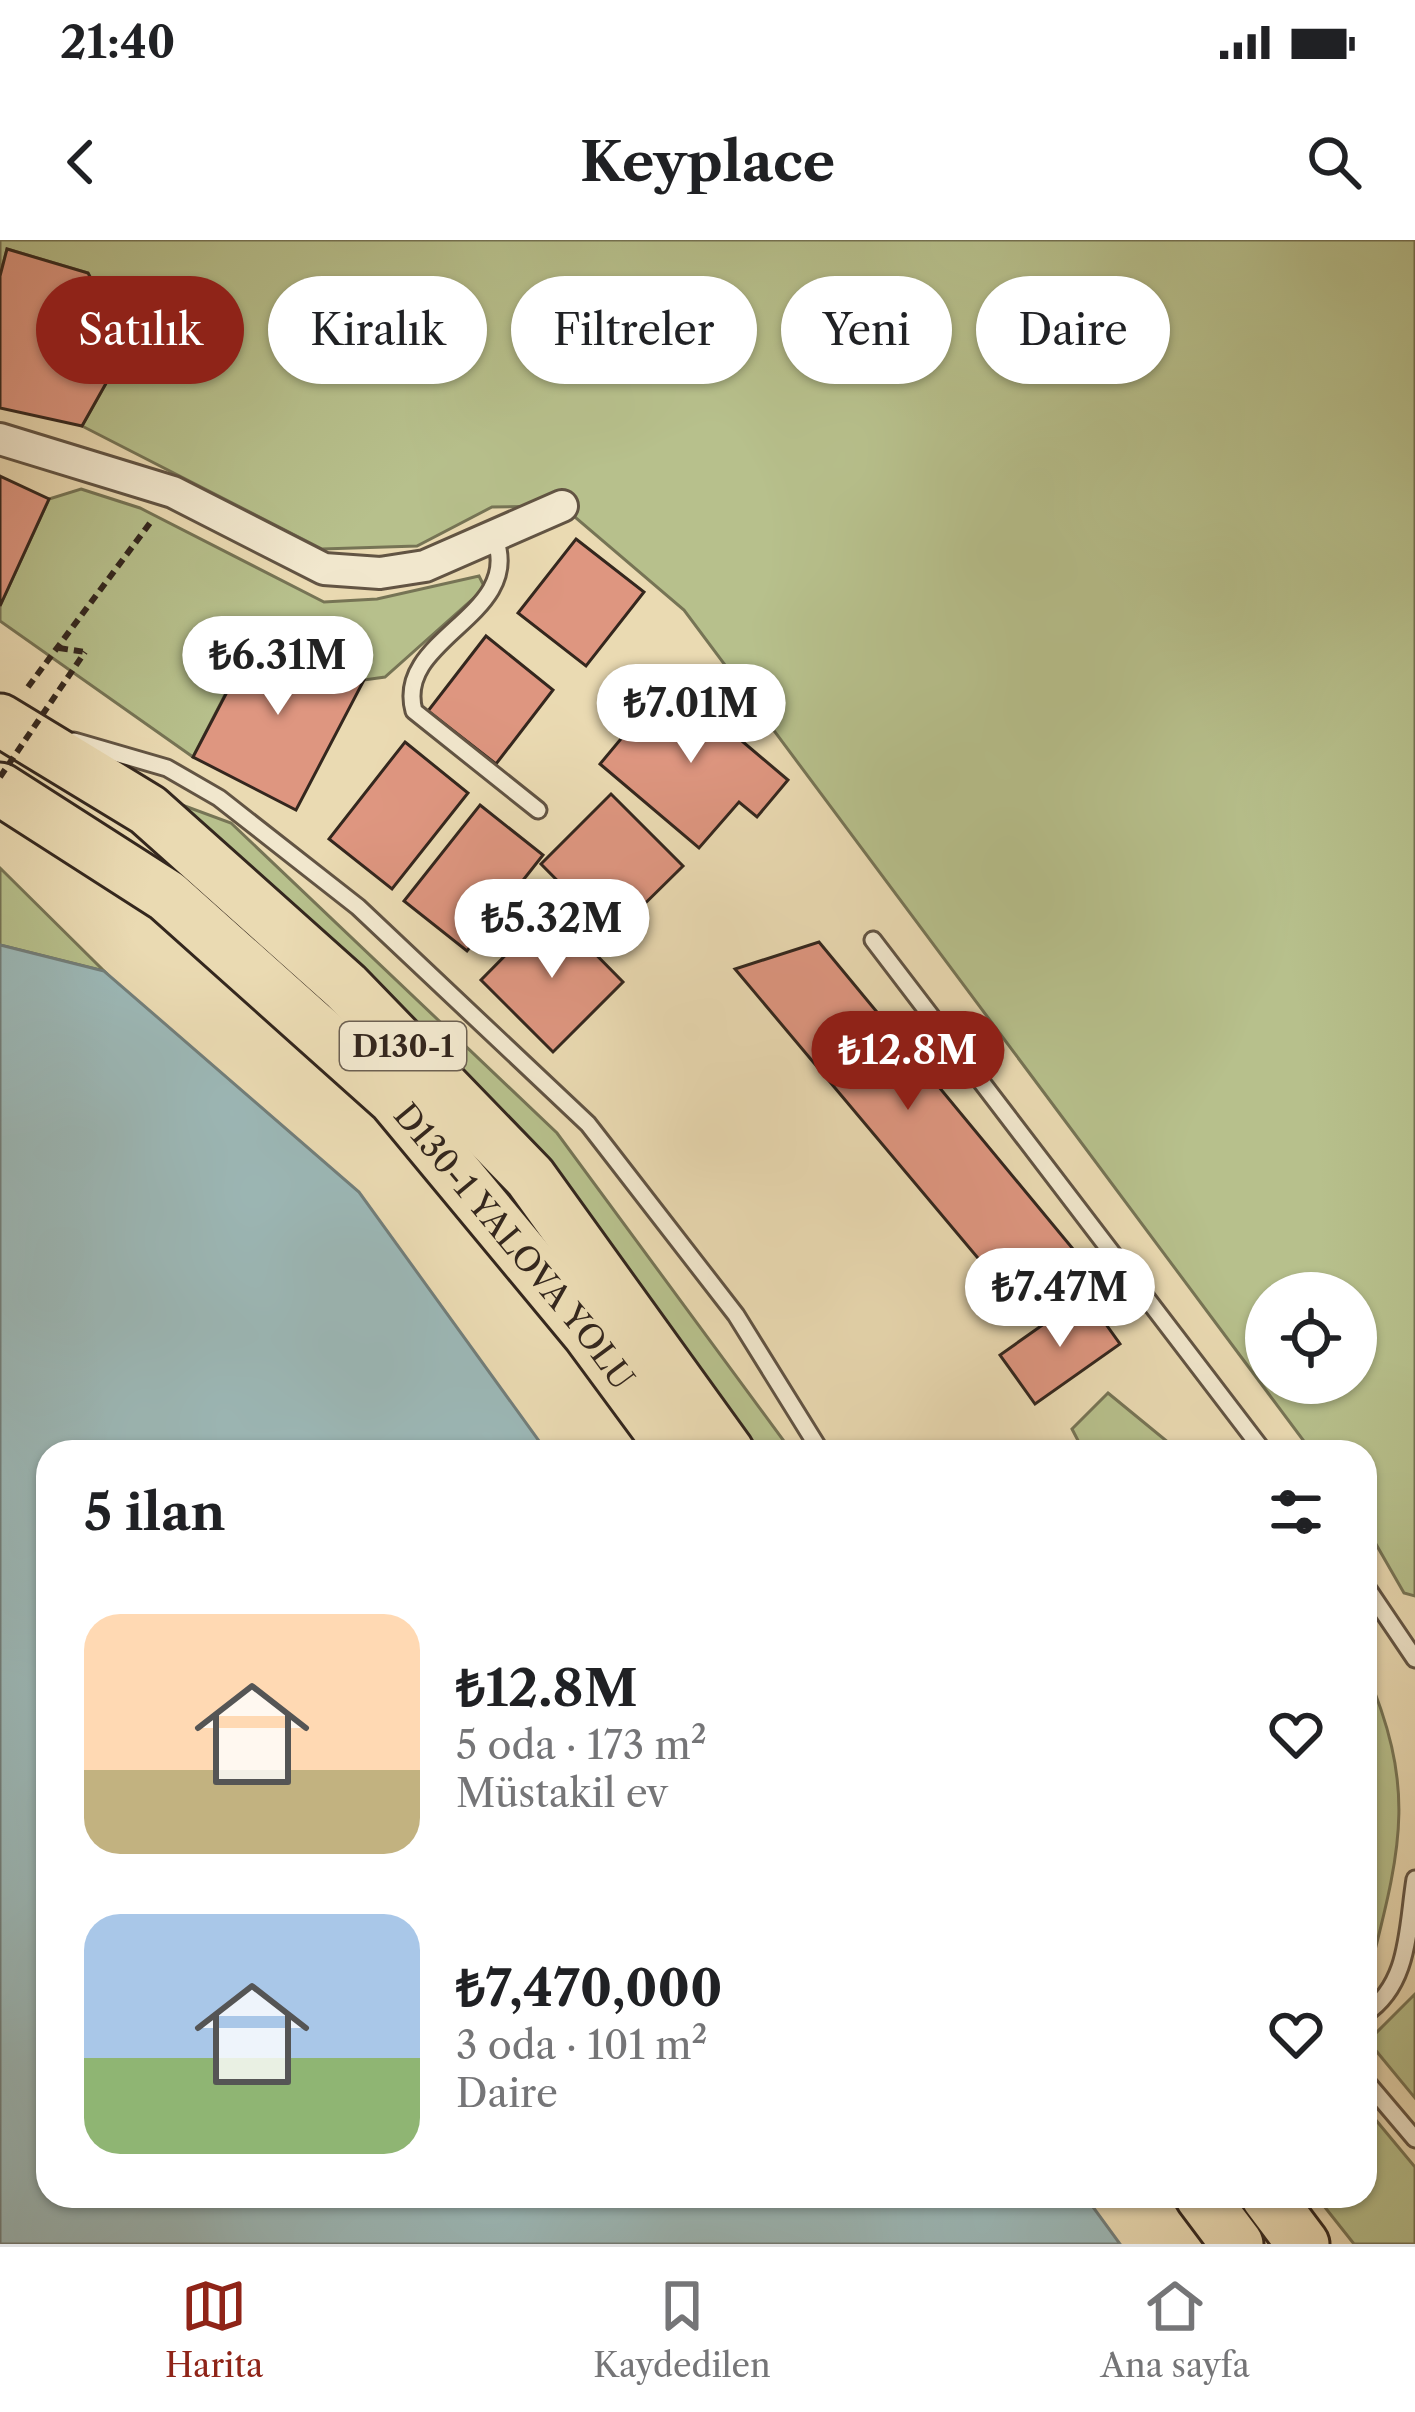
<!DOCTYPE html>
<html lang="tr">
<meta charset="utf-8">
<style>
:root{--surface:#fff;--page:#f6f6f6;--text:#202124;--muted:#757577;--line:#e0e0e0;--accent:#8f2418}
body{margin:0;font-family:"Libre Caslon Text",serif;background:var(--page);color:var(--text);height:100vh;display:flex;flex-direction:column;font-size:45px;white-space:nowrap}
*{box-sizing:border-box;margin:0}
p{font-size:39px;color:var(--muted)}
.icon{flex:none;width:66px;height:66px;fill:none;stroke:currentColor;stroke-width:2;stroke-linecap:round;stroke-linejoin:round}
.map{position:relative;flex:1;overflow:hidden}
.side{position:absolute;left:36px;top:1200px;width:1341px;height:768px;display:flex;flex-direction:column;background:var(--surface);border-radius:36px;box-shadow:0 3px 9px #0004}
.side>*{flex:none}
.banner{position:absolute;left:36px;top:36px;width:1344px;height:108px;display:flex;gap:24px}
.buttons{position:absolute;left:1245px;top:1032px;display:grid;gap:24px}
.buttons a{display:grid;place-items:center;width:132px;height:132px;border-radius:50%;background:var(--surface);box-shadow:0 3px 9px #0004;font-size:60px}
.price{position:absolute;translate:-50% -102px;padding:0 27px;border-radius:42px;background:#fff;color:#222;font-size:39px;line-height:78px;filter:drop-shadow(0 3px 6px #0008)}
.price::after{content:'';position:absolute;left:50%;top:72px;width:36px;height:27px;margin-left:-18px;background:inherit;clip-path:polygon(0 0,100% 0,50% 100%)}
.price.active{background:var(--accent);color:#fff}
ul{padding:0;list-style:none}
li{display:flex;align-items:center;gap:36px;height:300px;padding:0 48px}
li span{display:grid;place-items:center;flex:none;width:336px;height:240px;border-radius:36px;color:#555}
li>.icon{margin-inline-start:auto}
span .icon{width:144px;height:144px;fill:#fffc;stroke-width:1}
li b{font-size:51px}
h2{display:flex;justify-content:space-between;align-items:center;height:144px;padding:0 48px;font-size:51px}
.pill{padding:0 42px;border-radius:54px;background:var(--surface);box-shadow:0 3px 9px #0004;font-size:42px;line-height:108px}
.pill.active{background:var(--accent);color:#fff}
.status{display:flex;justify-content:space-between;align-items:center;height:84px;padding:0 60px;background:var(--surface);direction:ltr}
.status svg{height:33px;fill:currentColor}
header{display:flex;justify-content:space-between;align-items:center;height:156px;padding:0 48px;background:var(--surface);font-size:54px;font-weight:800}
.tabs{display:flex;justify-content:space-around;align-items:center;height:168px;border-top:3px solid var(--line);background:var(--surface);font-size:33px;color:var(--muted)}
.tabs a{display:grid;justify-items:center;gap:6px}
.tabs .active{color:var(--accent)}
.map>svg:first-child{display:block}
</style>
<div class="status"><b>21:40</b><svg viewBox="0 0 49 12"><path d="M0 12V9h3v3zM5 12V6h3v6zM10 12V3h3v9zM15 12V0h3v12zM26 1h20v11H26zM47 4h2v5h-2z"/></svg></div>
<header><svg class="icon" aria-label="back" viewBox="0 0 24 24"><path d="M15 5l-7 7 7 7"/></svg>Keyplace<svg class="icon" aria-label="search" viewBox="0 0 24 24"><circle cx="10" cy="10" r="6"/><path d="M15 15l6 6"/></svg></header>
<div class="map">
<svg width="1415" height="2004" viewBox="0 0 1415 2004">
<rect width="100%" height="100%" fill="#eadab2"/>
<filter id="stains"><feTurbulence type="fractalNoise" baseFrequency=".00167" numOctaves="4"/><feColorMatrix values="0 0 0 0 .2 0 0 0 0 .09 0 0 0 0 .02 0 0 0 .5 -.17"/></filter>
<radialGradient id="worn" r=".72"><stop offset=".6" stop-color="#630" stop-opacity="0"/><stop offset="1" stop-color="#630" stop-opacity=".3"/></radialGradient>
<!-- green -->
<g fill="#b7c08c" stroke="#767455" stroke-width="3" fill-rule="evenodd">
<path d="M0,0H1415V1356L1404,1353L1365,1285V1212H1312L684,370L562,266L492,267L417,306L322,309L82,186L127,106L88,33L7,9L0,36ZM1266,1053H1356V1143H1266Z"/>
<path d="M81,249L140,268L324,362L377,359L479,336L485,348L385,437L364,440L260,387L193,517L0,381V366L49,259Z"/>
<path d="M155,555L231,583L557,893L792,1212H754L537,914Z"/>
<path d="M0,628L104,731L0,705Z"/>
<path d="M1108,1153L1180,1212H1084L1072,1189Z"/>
<path d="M1365,1428C1415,1545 1403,1601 1372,1722L1373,1583L1365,1568Z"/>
<path d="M1415,1754V1858L1368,1801Z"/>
<path d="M1365,1867L1415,1927V2004H1354L1316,1956H1365Z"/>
</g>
<!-- water -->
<path fill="#9cb8b7" stroke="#727e7a" stroke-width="3" d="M0,705L104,731L359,952L547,1212H48V1956H1085L1120,2004H0Z"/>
<!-- building -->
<g fill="#de9680" stroke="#34271e" stroke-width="3">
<path d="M7,9L88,33L127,106L82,186L0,168V36Z"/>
<path d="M0,236L49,259L0,366Z"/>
<path d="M576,299L644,352L586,426L518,373Z"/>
<path d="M261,387L364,440L296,570L193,517Z"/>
<path d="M486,396L553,450L496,524L428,471Z"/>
<path d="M670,440L788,540L757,577L739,562L699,608L600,524Z"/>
<path d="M405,502L468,553L392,649L329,599Z"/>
<path d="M611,554L683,626L612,696L541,624Z"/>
<path d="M480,565L543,615L467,711L404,661Z"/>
<path d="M551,669L623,742L553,812L481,740Z"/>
<path d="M819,702L1073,1009L1009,1055L735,729Z"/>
<path d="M1085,1055L1120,1104L1035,1164L1000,1115Z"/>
<path d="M1365,1568L1373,1582L1372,1722L1365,1713Z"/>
</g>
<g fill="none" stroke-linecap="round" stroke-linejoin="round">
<defs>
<g id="service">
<path d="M495,299C524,376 394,398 414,471L538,570"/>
<path d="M74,501L167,528L219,558L358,667L588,884L736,1075L821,1212"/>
<path d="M873,700L1264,1212"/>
<path d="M1365,1345L1415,1419"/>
<path d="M1365,1774C1410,1744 1407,1689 1415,1639"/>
<path d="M1365,1840L1415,1899"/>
</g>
<path id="minor" d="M0,199L173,252L324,329L380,333L425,326L562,266"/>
<g id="trunk">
<path d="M0,480L148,570L346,747L530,937L728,1212"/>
<path id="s1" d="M0,549L167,656L394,859L589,1094L676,1212"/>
<path d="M1201,1956L1237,2004"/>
<path d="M1267,1956L1303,2004"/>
</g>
</defs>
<!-- service casing -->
<use href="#service" stroke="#625443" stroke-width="21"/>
<!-- minor casing -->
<use href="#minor" stroke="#625443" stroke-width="36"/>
<!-- trunk casing -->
<use href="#trunk" stroke="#34271e" stroke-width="57"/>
<!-- path -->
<g stroke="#34271e" stroke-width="6" stroke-dasharray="9 6" stroke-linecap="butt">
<path d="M59,408L85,412"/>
<path d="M28,447L153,279"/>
</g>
<!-- service -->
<use href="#service" stroke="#f1e7cd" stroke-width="15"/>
<!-- minor -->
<use href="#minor" stroke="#f1e7cd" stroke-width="30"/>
<!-- trunk -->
<use href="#trunk" stroke="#eadab2" stroke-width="51"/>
<!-- path-bridge -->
<path stroke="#34271e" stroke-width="6" stroke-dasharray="9 6" stroke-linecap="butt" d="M0,537L85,412"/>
</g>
<g text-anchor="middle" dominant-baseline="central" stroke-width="10" stroke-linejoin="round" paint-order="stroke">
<!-- shield labels -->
<rect fill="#f1e7cd" stroke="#6d6152" stroke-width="3" x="340" y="782" width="126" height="48" rx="9"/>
<g font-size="30" font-weight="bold" fill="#34271e">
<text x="403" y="806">D130-1</text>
</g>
<!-- street labels -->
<g font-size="33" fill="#34271e" stroke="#f1e7cd">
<text stroke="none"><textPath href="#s1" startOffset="693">D130-1 YALOVA YOLU</textPath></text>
</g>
</g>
<rect width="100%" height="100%" filter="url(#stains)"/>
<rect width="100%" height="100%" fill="url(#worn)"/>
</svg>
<div class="buttons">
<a><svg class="icon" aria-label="locate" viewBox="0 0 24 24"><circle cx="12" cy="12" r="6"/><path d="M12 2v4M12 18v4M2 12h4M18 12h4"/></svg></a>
</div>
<b class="price" style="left:278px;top:478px">₺6.31M</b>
<b class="price" style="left:691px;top:526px">₺7.01M</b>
<b class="price" style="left:552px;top:741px">₺5.32M</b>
<b class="price active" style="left:908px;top:873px">₺12.8M</b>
<b class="price" style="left:1060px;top:1110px">₺7.47M</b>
<div class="banner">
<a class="pill active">Satılık</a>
<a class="pill">Kiralık</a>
<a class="pill">Filtreler</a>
<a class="pill">Yeni</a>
<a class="pill">Daire</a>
</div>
<section class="side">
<h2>5 ilan<svg class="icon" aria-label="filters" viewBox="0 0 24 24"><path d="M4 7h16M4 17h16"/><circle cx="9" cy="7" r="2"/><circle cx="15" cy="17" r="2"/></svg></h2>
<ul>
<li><span style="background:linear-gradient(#ffd9b3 65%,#c2b280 0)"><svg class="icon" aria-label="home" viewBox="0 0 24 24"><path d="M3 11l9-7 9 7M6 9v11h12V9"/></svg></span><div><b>₺12.8M</b><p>5 oda · 173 m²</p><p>Müstakil ev</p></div><svg class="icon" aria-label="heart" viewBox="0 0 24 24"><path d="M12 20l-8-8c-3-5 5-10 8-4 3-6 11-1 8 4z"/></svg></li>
<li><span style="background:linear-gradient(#a9c7e8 60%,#8fb573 0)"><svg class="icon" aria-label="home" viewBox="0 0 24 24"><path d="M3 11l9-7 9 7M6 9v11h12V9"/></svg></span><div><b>₺7,470,000</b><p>3 oda · 101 m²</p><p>Daire</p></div><svg class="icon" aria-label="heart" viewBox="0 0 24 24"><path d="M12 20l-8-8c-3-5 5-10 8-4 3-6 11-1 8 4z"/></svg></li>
</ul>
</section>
</div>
<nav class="tabs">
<a class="active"><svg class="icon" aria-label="map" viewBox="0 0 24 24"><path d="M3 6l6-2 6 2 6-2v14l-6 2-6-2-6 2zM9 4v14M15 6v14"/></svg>Harita</a>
<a><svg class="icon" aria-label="saved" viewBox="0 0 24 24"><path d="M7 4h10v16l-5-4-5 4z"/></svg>Kaydedilen</a>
<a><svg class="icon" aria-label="home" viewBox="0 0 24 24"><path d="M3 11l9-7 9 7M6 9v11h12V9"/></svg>Ana sayfa</a>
</nav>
